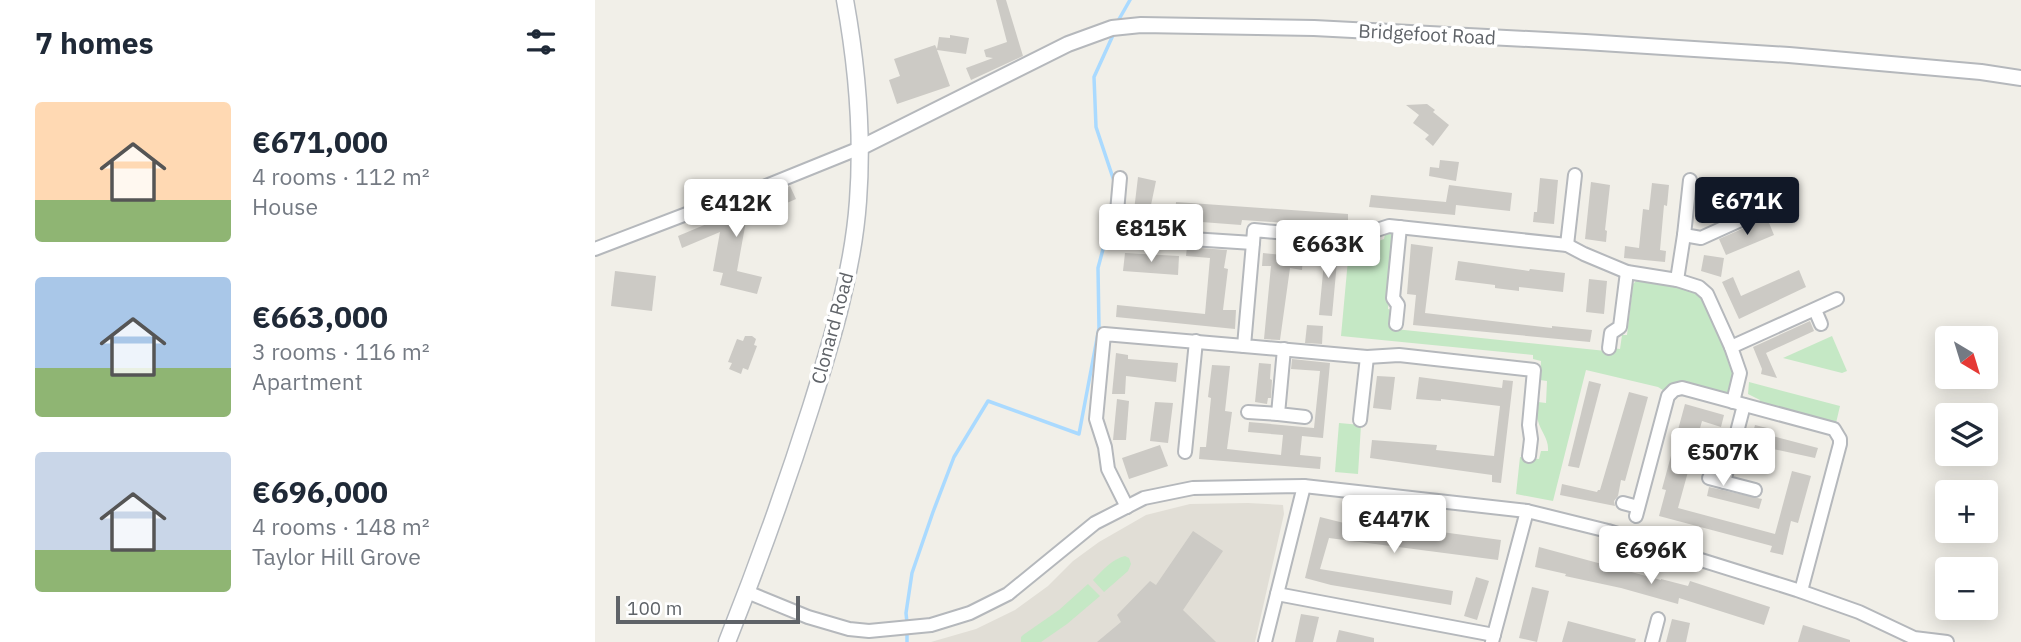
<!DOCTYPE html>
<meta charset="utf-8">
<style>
:root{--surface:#fff;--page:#f6f6f7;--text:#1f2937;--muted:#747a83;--accent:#111827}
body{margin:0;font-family:"IBM Plex Sans",sans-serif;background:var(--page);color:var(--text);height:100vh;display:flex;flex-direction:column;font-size:26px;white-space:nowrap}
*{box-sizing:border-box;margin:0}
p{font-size:23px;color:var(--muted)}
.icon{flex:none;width:38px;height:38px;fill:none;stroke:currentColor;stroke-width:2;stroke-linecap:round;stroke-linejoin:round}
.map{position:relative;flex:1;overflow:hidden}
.details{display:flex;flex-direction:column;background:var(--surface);width:595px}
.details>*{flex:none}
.needle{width:46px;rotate:142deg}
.tools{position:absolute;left:1340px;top:326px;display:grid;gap:14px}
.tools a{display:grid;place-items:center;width:63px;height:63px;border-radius:7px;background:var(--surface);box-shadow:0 4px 18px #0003;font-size:35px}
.scale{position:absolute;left:21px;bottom:18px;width:184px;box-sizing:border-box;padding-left:7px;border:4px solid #5f6368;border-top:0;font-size:19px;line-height:24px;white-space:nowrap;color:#5f6368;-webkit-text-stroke:5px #fff;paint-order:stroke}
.price{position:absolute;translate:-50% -60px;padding:0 16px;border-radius:7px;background:#fff;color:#222;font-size:23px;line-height:46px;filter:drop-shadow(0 2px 4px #0008)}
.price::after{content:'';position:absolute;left:50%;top:42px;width:21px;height:16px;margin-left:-10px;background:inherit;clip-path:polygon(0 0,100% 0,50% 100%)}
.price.current{background:var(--accent);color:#fff}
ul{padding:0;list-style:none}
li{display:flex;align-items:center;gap:21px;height:175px;padding:0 35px}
li span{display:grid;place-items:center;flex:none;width:196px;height:140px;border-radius:7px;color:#555}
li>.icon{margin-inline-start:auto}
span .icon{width:84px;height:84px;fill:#fffc;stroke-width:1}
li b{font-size:30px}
h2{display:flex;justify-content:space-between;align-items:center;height:84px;padding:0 35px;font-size:30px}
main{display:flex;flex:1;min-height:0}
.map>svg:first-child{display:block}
</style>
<main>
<section class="details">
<h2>7 homes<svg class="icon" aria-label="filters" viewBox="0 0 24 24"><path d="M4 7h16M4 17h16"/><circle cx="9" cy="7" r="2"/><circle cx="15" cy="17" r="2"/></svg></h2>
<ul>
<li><span style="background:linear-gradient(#ffd9b3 70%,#8fb573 0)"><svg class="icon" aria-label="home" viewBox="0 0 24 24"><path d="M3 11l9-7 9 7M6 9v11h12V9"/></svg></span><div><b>€671,000</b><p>4 rooms · 112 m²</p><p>House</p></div></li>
<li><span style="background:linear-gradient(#a9c7e8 65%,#8fb573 0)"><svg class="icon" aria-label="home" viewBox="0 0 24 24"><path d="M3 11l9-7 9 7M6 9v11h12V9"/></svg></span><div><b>€663,000</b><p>3 rooms · 116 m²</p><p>Apartment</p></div></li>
<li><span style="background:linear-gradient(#c9d6e8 70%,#8fb573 0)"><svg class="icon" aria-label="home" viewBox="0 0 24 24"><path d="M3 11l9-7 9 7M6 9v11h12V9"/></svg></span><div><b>€696,000</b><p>4 rooms · 148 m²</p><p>Taylor Hill Grove</p></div></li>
</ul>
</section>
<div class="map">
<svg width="1426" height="642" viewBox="0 0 1426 642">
<rect width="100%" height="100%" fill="#f1efe8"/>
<!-- education -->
<path fill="#e1ded6" d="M653,503L688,505L689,514L660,642H336L381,629L420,610L453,586L478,561L504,542L551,515L595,504Z"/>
<!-- green -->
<g fill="#c5e8c5">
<path d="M793,233L798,235L800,240L793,309L797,310L800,329L1011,351L1018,348L1025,349L1027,335H1032L1038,284L1043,279L1101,291L1105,294L1141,370L1136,390L1131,394L1071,392L1063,387L991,370L958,501L921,494L925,457L944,459L946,451H953C954,439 946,432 943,421C941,415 942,408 943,402L951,403L952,381L945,380L946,361L938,359V355L746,336L754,249L764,248L789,239L790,234Z"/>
<path d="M1237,336L1252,371L1247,373L1188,358Z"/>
<path d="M1154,382L1245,406L1241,423L1164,403L1165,400L1153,394Z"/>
<path d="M744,423L766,425L763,474L740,472Z"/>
<path d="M530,556L534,558L536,564L533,571L509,592L498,580C507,571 517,559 530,556Z"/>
<path d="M493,584L505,596L472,624L446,642H426V637L428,635L464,610Z"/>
</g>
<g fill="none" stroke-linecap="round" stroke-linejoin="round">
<!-- stream -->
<g stroke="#aadaff" stroke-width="3.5">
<path d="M523,21L535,0"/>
<path d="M519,33L499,77L501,127L520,184"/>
<path d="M312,623L311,613L317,573L338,512L359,457L393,401L484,434L504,328L503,268L516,219"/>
<path d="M312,631V642"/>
</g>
</g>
<!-- building -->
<g fill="#cccac5">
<path d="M401,0H411L428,56L376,80L371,68L398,58L391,57L389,50L412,42Z"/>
<path d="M355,35L374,38L371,54L342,50L355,86L302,104L294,80L305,76L299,59L340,45L342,49L344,37L355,38Z"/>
<path d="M832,104L840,110L838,112L854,125L838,146L830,139L834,135L818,123L824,115L811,105Z"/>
<path d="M845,160L864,162L861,181L834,176L835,167L844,168Z"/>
<path d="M543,177L561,181L556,205H558L556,221L538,219Z"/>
<path d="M945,178L963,180L959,224L938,222L939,212H942Z"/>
<path d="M996,182L1015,185L1010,230L1012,231L1011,242L990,239Z"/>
<path d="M1057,183L1074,185L1072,206L1069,205L1065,250L1071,251L1070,262L1029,258L1030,246L1044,248L1048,209L1054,210Z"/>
<path d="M854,185L917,193L915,211L861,205L860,215L774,207L776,195L851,202Z"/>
<path d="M195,186L201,199L151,221L142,271L167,277L162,294L125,285L128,273L118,271L125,232L87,248L83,236L138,213L137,210L150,204Z"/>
<path d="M581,202L753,214V227L647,220L646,225L580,220Z"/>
<path d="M1172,218L1179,235L1131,255L1124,239Z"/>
<path d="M816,244L838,247L830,313L957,328V326L997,330L995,342L818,325L821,295L812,294Z"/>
<path d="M592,247L632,250L629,268L633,269L628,310H641L640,329L521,317L522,305L610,314L615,258L591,256Z"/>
<path d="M721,249L743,251L737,316L724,315L729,262L720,261Z"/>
<path d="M530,253L584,256L583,275L528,271Z"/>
<path d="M668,253L708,257L707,270L695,268L685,340L669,339L676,266H667Z"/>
<path d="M1109,255L1129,258L1126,277L1106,271Z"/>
<path d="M863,261L934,271L935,269L970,273L968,292L924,287V291L900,288V285L860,280Z"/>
<path d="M1204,270L1211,287L1144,319L1127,282L1138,277L1146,296Z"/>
<path d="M20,271L61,276L57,311L16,306Z"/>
<path d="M994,279L1012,281L1009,314L991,312Z"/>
<path d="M1215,321L1219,331L1171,353L1182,378L1166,374L1167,369L1158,347Z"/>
<path d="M712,325L728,326L727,344L710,343Z"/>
<path d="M150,336H157L161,339L159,345L162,346L153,370L148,368L146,374L134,369L137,363L133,362L142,339L148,341Z"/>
<path d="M521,353L533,355V359L583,363L581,382L531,376L530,394H517Z"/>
<path d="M697,359L735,363L728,438L707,436L705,455L726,457L725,469L604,459L605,447H611L616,398L613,397L617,365L635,366L630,411L637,412L632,449L686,455L688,435L653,432L654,422L719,428L725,371L696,369Z"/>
<path d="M664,363L676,364L675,379L677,380L676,398H673L672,404L660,402Z"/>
<path d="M782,376L800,377L796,410L778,408Z"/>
<path d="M824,377L907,388L908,380L918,381L906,483L897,482V475L775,458L777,440L842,445L841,450L899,456L905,406L846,399V401L821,399Z"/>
<path d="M994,381L1006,384L984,468L973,466Z"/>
<path d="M1034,392L1053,397L1030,481L1026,480L1023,496L1019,501L1020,506L965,495L967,484L1002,492L1003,490H1005Z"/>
<path d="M522,399L534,401L531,440H518Z"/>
<path d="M560,402L578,403L573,443L555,441Z"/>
<path d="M1090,404L1129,415L1126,427L1107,421L1083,508L1180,534L1197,471L1216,476L1203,523L1196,521L1188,555L1175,552L1177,546L1064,516L1071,490L1067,489Z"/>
<path d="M1160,425L1172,428L1170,434L1223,448L1220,458L1155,444Z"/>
<path d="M565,445L573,466L534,479L527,458Z"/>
<path d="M1114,487L1167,499L1164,509L1112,496Z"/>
<path d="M725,517L749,523L750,519L906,540L903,560L734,538L725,569L858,591L856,605L736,585L710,578Z"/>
<path d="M598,531L628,551L588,610L621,642H502L526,622L522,615L555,581L561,585Z"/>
<path d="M944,547L1066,580V579L1093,586L1095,581L1175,607L1169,625L1084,598L1083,604L1026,588L970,576L971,574L940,567Z"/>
<path d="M881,577L894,581L882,620L869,616Z"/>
<path d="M937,587L954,591L942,642L924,638Z"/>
<path d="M706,614L724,617L718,642H700Z"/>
<path d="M1077,619L1095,623L1091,642H1071Z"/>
<path d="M973,621L1041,639L1040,642H967Z"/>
<path d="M1208,625L1255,640V642H1203Z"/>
<path d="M744,630L779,638V642H741Z"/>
</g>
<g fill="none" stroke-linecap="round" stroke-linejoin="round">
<defs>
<g id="minor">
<path d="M525,178L520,234L658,243L659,230L754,239L794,226L972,245L989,254L1032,272L1082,280L1104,287L1112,294L1136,347L1242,299"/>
<path d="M1089,235L1106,238L1194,198"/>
<path d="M658,243L649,346L772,357L804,355L939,370L934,425L936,439L934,456"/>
<path d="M972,245L980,175"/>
<path d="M0,249L102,210L129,203L265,148"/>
<path d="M1082,280L1089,235L1095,180"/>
<path d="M1220,310L1226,324"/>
<path d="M801,324L803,305L798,298L805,227"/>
<path d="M1136,347L1145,373L1138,402"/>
<path d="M1014,348L1016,333L1025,327L1032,272"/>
<path d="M689,349L683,414L710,417"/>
<path d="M1149,405L1129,482L1160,490"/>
<path d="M653,412L683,414"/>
<path d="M765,420L772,357"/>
<path d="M590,452L601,341"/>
<path d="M1114,478L1129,482"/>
<path d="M1028,503L1043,507"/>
<path d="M532,507L513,469L510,447L501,419L509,334L649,346"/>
<path d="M1041,516L1073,396L1079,390L1087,388L1239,429L1245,439V444L1206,591"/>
<path d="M152,592L213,617L254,629L274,631L336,625L375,613L413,594L500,523L549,498L598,488L709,486L932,511L1013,531L1202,590L1264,612L1319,638L1352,642"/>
<path d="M682,594L899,635"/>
<path d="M670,642L709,486"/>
<path d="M897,642L932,511"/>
<path d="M1057,642L1063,619"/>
</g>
<path id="tertiary" d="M265,148L473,44L517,28L546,25L719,28L990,42L1194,55L1386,72L1426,78"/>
<path id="secondary" d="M132,642C163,564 191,486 216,407C237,340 258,271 263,201C268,134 262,66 250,0"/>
</defs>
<!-- minor casing -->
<use href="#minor" stroke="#b5b8bc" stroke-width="16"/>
<!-- tertiary casing -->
<use href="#tertiary" stroke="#b5b8bc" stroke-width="18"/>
<!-- secondary casing -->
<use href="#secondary" stroke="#b6babf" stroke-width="19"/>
<!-- minor -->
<use href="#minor" stroke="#fff" stroke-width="12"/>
<!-- tertiary -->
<use href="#tertiary" stroke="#fff" stroke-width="14"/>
<!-- secondary -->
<use href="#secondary" stroke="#fff" stroke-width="16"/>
</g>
<g text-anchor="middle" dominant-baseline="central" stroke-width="7" stroke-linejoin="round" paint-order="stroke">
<!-- street labels -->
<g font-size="19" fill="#5f6368" stroke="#fff">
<text transform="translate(832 34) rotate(3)">Bridgefoot Road</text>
<text transform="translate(237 328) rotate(-75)">Clonard Road</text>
</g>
</g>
</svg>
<div class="tools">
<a><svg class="needle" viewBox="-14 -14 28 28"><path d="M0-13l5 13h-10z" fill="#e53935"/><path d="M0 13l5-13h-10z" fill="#747a83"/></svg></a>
<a><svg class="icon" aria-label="layers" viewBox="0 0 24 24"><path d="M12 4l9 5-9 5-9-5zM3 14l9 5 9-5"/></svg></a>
<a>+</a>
<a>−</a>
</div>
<div class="scale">100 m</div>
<b class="price current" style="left:1152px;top:237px">€671K</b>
<b class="price" style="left:141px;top:239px">€412K</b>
<b class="price" style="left:556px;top:264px">€815K</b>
<b class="price" style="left:733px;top:280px">€663K</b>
<b class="price" style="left:1128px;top:488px">€507K</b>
<b class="price" style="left:799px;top:555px">€447K</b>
<b class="price" style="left:1056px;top:586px">€696K</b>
</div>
</main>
